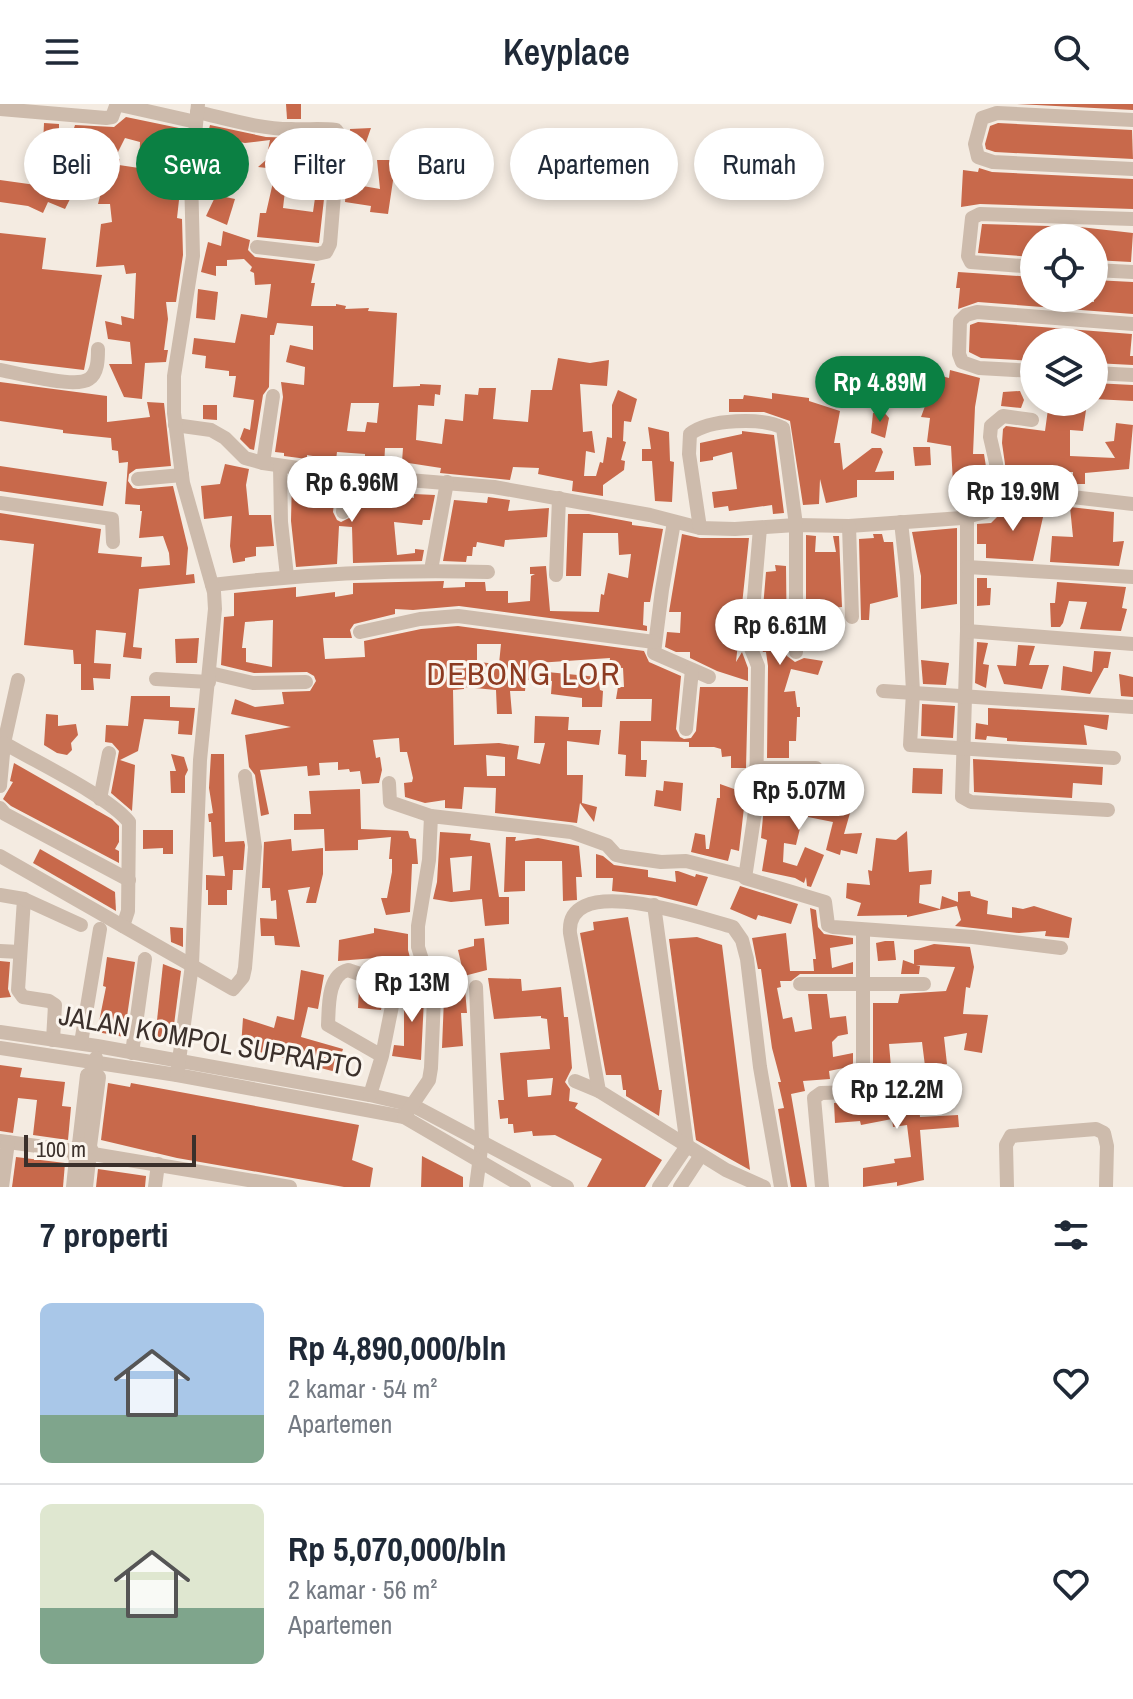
<!DOCTYPE html>
<html lang="id">
<meta charset="utf-8">
<style>
:root{--surface:#fff;--page:#f6f6f7;--text:#1f2937;--muted:#747a83;--line:#e0e1e3;--accent:#0b8043}
body{margin:0;font-family:"Archivo Narrow",sans-serif;background:var(--page);color:var(--text);height:100vh;display:flex;flex-direction:column;font-size:30px;white-space:nowrap}
*{box-sizing:border-box;margin:0}
p{font-size:26px;color:var(--muted)}
.icon{flex:none;width:44px;height:44px;fill:none;stroke:currentColor;stroke-width:2;stroke-linecap:round;stroke-linejoin:round}
.map{position:relative;height:1083px;overflow:hidden}
.panel{display:flex;flex-direction:column;background:var(--surface);flex:1}
.panel>*{flex:none}
.banner{position:absolute;left:24px;top:24px;width:1086px;height:72px;display:flex;gap:16px}
.buttons{position:absolute;left:1020px;top:120px;display:grid;gap:16px}
.buttons a{display:grid;place-items:center;width:88px;height:88px;border-radius:50%;background:var(--surface);box-shadow:0 4px 12px #0003;font-size:40px}
.scale{position:absolute;left:24px;bottom:20px;width:172px;box-sizing:border-box;padding-left:8px;border:4px solid #3b302b;border-top:0;font-size:22px;line-height:28px;white-space:nowrap;color:#3b302b;-webkit-text-stroke:6px #fbf5ee;paint-order:stroke}
.price{position:absolute;translate:-50% -68px;padding:0 18px;border-radius:28px;background:#fff;color:#222;font-size:26px;line-height:52px;filter:drop-shadow(0 2px 4px #0008)}
.price::after{content:'';position:absolute;left:50%;top:48px;width:24px;height:18px;margin-left:-12px;background:inherit;clip-path:polygon(0 0,100% 0,50% 100%)}
.price.current{background:var(--accent);color:#fff}
ul{padding:0;list-style:none}
li{display:flex;align-items:center;gap:24px;height:200px;padding:0 40px}
li+li{border-top:2px solid var(--line)}
li span{display:grid;place-items:center;flex:none;width:224px;height:160px;border-radius:12px;color:#555}
li>.icon{margin-inline-start:auto}
span .icon{width:96px;height:96px;fill:#fffc;stroke-width:1}
li b{font-size:34px}
h2{display:flex;justify-content:space-between;align-items:center;height:96px;padding:0 40px;font-size:34px}
.pill{padding:0 28px;border-radius:36px;background:var(--surface);box-shadow:0 4px 12px #0003;font-size:28px;line-height:72px}
.pill.current{background:var(--accent);color:#fff}
header{display:flex;justify-content:space-between;align-items:center;height:104px;padding:0 40px;background:var(--surface);font-size:36px;font-weight:600}
.map>svg:first-child{display:block}
</style>
<header><svg class="icon" aria-label="menu" viewBox="0 0 24 24"><path d="M4 6h16M4 12h16M4 18h16"/></svg>Keyplace<svg class="icon" aria-label="search" viewBox="0 0 24 24"><circle cx="10" cy="10" r="6"/><path d="M15 15l6 6"/></svg></header>
<div class="map">
<svg width="1133" height="1083" viewBox="0 0 1133 1083">
<rect width="100%" height="100%" fill="#f4ebe1"/>
<!-- building -->
<g fill="#c8694b" fill-rule="evenodd">
<path d="M286,0H301V15H287Z"/>
<path d="M1017,0H1133V6Z"/>
<path d="M126,13L179,24V39L171,68L180,67L173,96H179L177,114L182,115L183,151L176,198H166L168,215L164,246H168L166,258L145,259L142,295L124,293L109,260H132L130,238L108,235L105,217L122,221L121,212L134,215L136,169L126,170L124,161L96,163L101,120L112,118L110,100H98L102,84H98L109,68L62,62L75,21L114,23ZM125,34L140,38L139,64L119,61L120,55L115,54Z"/>
<path d="M44,19L59,20V42L43,41Z"/>
<path d="M998,19L1132,26L1133,55L995,48L986,45L985,40L990,22Z"/>
<path d="M210,21L266,33L329,35L325,73L291,68L288,78H286L283,104L313,108L315,94L324,95L319,139L257,133L260,109H266L276,65L258,63L266,56L270,36L245,39L224,35L225,29L209,25Z"/>
<path d="M371,24L358,61L357,81L380,85L377,56H409L403,71L394,70L388,110L370,108L371,102L345,98L350,25Z"/>
<path d="M979,64L992,68L1133,75V105L980,100L961,103L963,66L978,68Z"/>
<path d="M0,76L43,82L70,95L65,105L48,98L43,109L28,102L0,98Z"/>
<path d="M216,91L235,95L227,121L206,112Z"/>
<path d="M982,120L1080,123L1133,129L1131,158L1094,156V134H1034V153L978,149Z"/>
<path d="M223,127L250,136L248,146L255,153L315,160L311,179H315L311,202H336V200L346,202L345,205L369,204L368,207L397,209L393,283L420,282V280L441,281L440,291L435,290L434,302L418,301L416,336L442,340L445,315L463,317L465,290L478,291L479,284H496L493,315L528,318L531,286H552L558,254L590,259L609,256L607,282L580,280L583,328L592,327L595,349L586,347L584,372H596L600,358L603,359L607,333L612,334V301L618,286L637,295L631,318L624,317L623,337L626,338L621,356L625,357L624,366L603,381V392L572,387L573,377L538,370L539,364L513,363L510,376L440,369L441,364L402,358L403,344H385L384,363L374,362L375,358L365,357V350L337,348L336,356L307,351V355L284,352V349L275,348L283,293L281,278L304,281L305,263L286,258L290,241L313,246V222L277,219L274,231H270L269,283L263,291L254,346L250,345L240,335L244,324L250,326L254,296L233,293L236,272H229V267L205,264L206,252L192,250L194,234L235,239L241,210L267,214L271,180L255,181L254,169L250,167L252,163L244,155L227,156V162H216V172L201,168L208,138L221,142ZM351,299H379L377,319L367,318L365,328L347,327Z"/>
<path d="M0,129L46,134L42,165L102,171L84,266L0,256Z"/>
<path d="M958,168L1034,173V194L1078,197L1094,198V176L1133,178V210L978,198L958,205L960,184H956Z"/>
<path d="M198,185L218,188L215,216L196,214Z"/>
<path d="M978,218L1132,230L1130,252H1133V261L1094,259V238H1034V257L981,254L969,248L970,221Z"/>
<path d="M899,253L921,254L918,265L895,262Z"/>
<path d="M950,266L980,274L975,303L973,350H984L987,369L966,368V381L953,380L951,342L927,338L930,314L921,313L928,294L895,291L896,279L917,284L922,267L949,274Z"/>
<path d="M0,278L107,292V318L150,313L147,298L164,299L171,362L136,365L129,370L128,377L133,384L138,385L173,382L188,444L186,471L194,470L195,479L139,485L133,543L142,544L141,555L123,553L126,529L96,526L94,559L111,560L110,575L93,574L94,586H81V560H74L73,546L24,541L34,440L0,436V409L101,425L98,449L142,453L141,463L170,461L169,449L163,432L139,434L142,407H140V401L125,400L128,358L119,359L118,347L112,346L111,334L63,329V326L0,317Z"/>
<path d="M1094,279L1133,281V297L1094,295Z"/>
<path d="M1020,287L1024,296L1021,304L1001,302L1003,288Z"/>
<path d="M772,289L809,294V297L840,307L834,339H840L843,366L872,344H881L883,348L875,368L894,367V376H857V393L826,399L820,375L819,400L803,401L790,317L764,308H729V295H743L744,291L772,295Z"/>
<path d="M1049,298H1063L1062,303L1086,306L1083,327L1070,326V352L1115,354L1105,338L1114,337L1116,319L1133,321L1129,365L1085,369V380H1073V368H1052V376L1014,375L1013,381H1008L1002,339L1003,325L1006,322L1045,327Z"/>
<path d="M203,301H217V316L203,315Z"/>
<path d="M883,307L889,314L885,334L871,329L873,309Z"/>
<path d="M648,323L669,328L670,357L674,358L672,398L655,397L652,357H642V345H651Z"/>
<path d="M742,327L774,331L784,409L773,410L772,401L729,407L728,402L714,404L712,388L737,385L732,348L713,353V356L700,358V339L742,330Z"/>
<path d="M913,343H930L931,361L915,362Z"/>
<path d="M225,360L249,365L246,381L249,411H271L274,442L256,443V452L245,454V457L233,459L230,442L232,412L204,415L201,382L220,380Z"/>
<path d="M0,362L107,378L103,402L0,387Z"/>
<path d="M292,373L336,381L333,408L337,416L341,418L351,413L356,382H360V386H375V389L414,394V390L435,391L430,416H423L422,421L394,418L397,451L415,449V445L424,446L422,457L353,459L352,423L339,422L337,460L296,463L291,417Z"/>
<path d="M488,393L510,396L508,407L549,404L547,433L505,436L504,443L477,438L476,443H473L472,452H467L466,458L443,457L454,396L487,399Z"/>
<path d="M1030,398L1046,400L1033,457L986,454V440H977V420L991,419L998,412H1004V410L1012,404Z"/>
<path d="M1070,403L1114,408L1113,438L1124,437L1119,462L1050,458L1052,432L1073,433Z"/>
<path d="M568,410H589L632,418V421L663,425L650,498H644L643,521L647,522V527L459,502L413,506L395,505V510L354,520L350,526L352,534H323L325,555L365,553L364,537L421,525L458,522L644,547L649,558L681,572L676,625L680,633L684,635L691,634L696,627L700,583H748L746,664H731V652L722,653L721,645L714,643H689V638L641,637V656H647L646,673L625,672L626,651L618,650L620,617H651L652,595H616L618,583H624L623,564L609,563L610,554L537,559V567L598,573L600,586L603,587L602,603H582V594L551,590L552,577L526,576L525,587H510L512,610H497L496,586L464,583V585L453,586L454,641L499,639L519,642L517,655L540,660L545,639H534L535,612L569,613L568,626H601L599,641L567,637V671H583L582,699L597,703L594,718L580,699L577,719L495,709L496,684L464,683L462,705L445,704V696L425,699L405,693L404,679L412,678L413,674L407,648H400L399,634L373,636L376,654L380,653L382,666L379,679L362,680L360,667L350,668L349,665L338,666V658L319,659L320,671L308,672L307,662L260,666L269,710L261,712L255,671L249,663L245,631L291,623L231,610L235,595L255,603L284,600L282,588L310,587L316,577L314,572L307,568L254,569L221,561L224,513L234,512V489L296,483V493L335,488V493L353,490V479L444,477L443,484L465,483V478H485L486,487H508V499L530,497L531,472L535,470H530V463L546,462L550,507L599,508L601,490L604,491L608,469L628,474L631,450L619,451L618,429H583L581,472H566ZM273,516L272,563L246,558V544H242L245,518ZM477,540H501L499,560L477,558ZM486,651L505,653V672H487Z"/>
<path d="M957,424V500L921,505V472L912,428Z"/>
<path d="M682,430L700,434H749L736,558L742,548L748,564V577L717,567L690,554V548H676L665,543L667,528L680,529L681,508H669Z"/>
<path d="M873,430H882L884,438H893L898,493L870,500L869,516H861L859,435L874,434Z"/>
<path d="M806,431L816,432L815,448H836L833,432H839L842,503L828,504L823,533L806,530Z"/>
<path d="M775,461L786,462L787,552L795,558L804,554L823,557L818,571L791,565L784,588L795,587L797,603H800V613H797L796,637H789V654H767L768,562L766,548H763L760,540L766,468L776,467Z"/>
<path d="M977,474H987V484H991L990,501L977,502Z"/>
<path d="M1057,478L1126,483L1122,504L1127,505L1121,527L1080,525L1087,498L1069,497L1063,519L1060,523H1051L1050,499H1055Z"/>
<path d="M199,534L197,559H176L175,535Z"/>
<path d="M977,538L988,539L983,560L989,561L986,584L975,579Z"/>
<path d="M1018,541L1035,542L1029,561H1049L1042,585L1004,580L997,561L1016,562Z"/>
<path d="M1094,547L1111,548L1108,564H1104L1090,590L1061,586L1063,562L1092,568Z"/>
<path d="M921,556L949,559L946,581L923,580Z"/>
<path d="M1119,570L1133,573V593L1121,592Z"/>
<path d="M131,592H170V603L195,604L192,631L178,630L179,617L144,615L138,647L120,656L135,661L132,707L111,689L119,647L112,639L105,638L106,621L128,622Z"/>
<path d="M922,600L955,602L953,634L921,632Z"/>
<path d="M988,604L1109,611L1107,626L1084,621L1087,641L1007,637V634L987,632L986,636L975,635L976,619L988,621Z"/>
<path d="M46,610L58,611V622L76,620L78,631L71,639L72,646L67,651L57,649L44,641Z"/>
<path d="M171,650L184,653L188,666L185,672V689H171L170,667H176Z"/>
<path d="M211,650H224L225,738L244,737L245,741L243,766H233L232,786H227V801H208V786H206V771L225,772L223,752L213,753L211,718H209L208,710L213,709L209,684Z"/>
<path d="M973,655L1103,663L1102,681L1073,679L1072,694L974,688Z"/>
<path d="M14,659L112,715L119,722V738L115,745L119,747V759L11,702L3,695L13,678L10,677Z"/>
<path d="M913,664L943,665L942,690L912,689Z"/>
<path d="M782,674H795L794,693L824,699L823,705L850,709L844,730L862,729L857,750L841,746L840,751L826,746L833,718L803,712L796,741L784,739L783,758L797,762L805,743L824,751L811,783L807,782L806,773L804,779L795,774L762,767L767,736L761,734L766,681H782Z"/>
<path d="M664,677L683,679L681,707L654,702L656,686L663,687Z"/>
<path d="M720,680L734,685L746,686L739,747L731,745L728,757L691,748L695,729L705,731L706,745H709L717,694H720Z"/>
<path d="M360,685L361,725L408,727L410,734L416,735L418,760H412L410,808L386,811L381,794H387L392,768V755H389L391,733L358,736V746L325,747L324,725L294,726V710H311L309,687Z"/>
<path d="M143,726H173V750H163V744L143,745Z"/>
<path d="M907,727L909,768L932,766L931,780L920,781L919,799L940,805L942,792L958,798V788L970,787L971,792L988,797L987,810L1012,814V803L1023,805L1034,802L1072,814L1069,834L1045,832L1046,827L1019,829L955,822L961,816L957,802L907,813V811L857,812L861,799L846,794L847,779L870,781L868,766L872,767L876,734L896,736Z"/>
<path d="M440,728L471,730L470,736L490,739L499,793H509V820L485,822L482,795L451,798L433,795L437,778ZM472,752L470,786L453,788L450,754Z"/>
<path d="M506,733H516L515,737L538,734L579,742L582,773H576L577,796L563,797L562,757H525V787L504,788Z"/>
<path d="M291,735L292,747L323,744V770L316,799H306L310,783L288,786L300,843L275,841L274,832H261L260,814L277,815L276,796L271,797L270,784H262L264,738Z"/>
<path d="M40,745L115,788L116,807L33,759Z"/>
<path d="M596,750L603,752L614,761L648,766V773L676,778L675,767H678L695,773L696,770L708,773L697,802L657,792L612,787L613,774H596Z"/>
<path d="M740,782L798,800L791,820L758,811L756,816L730,805Z"/>
<path d="M810,804L816,806L818,823L824,830L853,834V840L830,844L832,864L853,858V870H800L791,877H780L781,883L777,884L783,915L792,913L795,928L812,925L808,890H827L830,914L846,912L848,930L838,932L832,938L833,953L853,949V962L829,967L830,975L803,977L805,987L791,990L807,1083H791L778,1005L784,1004L778,978H781L772,944L761,865H758L752,834L786,829L790,867H814L813,855H816Z"/>
<path d="M628,813L659,986H662L659,1012L626,992V986H623L621,971H606L580,829L594,826L593,818Z"/>
<path d="M170,823L183,824V843L171,838Z"/>
<path d="M374,824L408,830V846L414,869L375,861V854L338,857L339,836L374,829Z"/>
<path d="M697,833L722,841L750,1066L696,1036L669,835Z"/>
<path d="M484,834L487,866L464,872L458,846L474,842V835Z"/>
<path d="M885,837H894L896,856L878,857L876,839Z"/>
<path d="M934,840L970,843L974,863L970,884L966,883L963,910L988,911L982,949L964,946L967,929L944,933L947,960L925,962L922,938L889,940L891,963L873,964V899H898L900,890L946,887L955,863L916,861L920,862L919,870H901L903,856L914,860V846Z"/>
<path d="M107,853L135,858L124,933L97,928L106,883L103,882Z"/>
<path d="M0,857L10,858L8,885L11,893L0,894Z"/>
<path d="M163,860L181,867L172,936L155,935Z"/>
<path d="M301,866L324,871L318,905L308,903L301,933L343,945L336,968L241,943L243,914L274,924L277,912L294,916Z"/>
<path d="M464,873L467,909H461L463,942L442,944L444,894L438,875Z"/>
<path d="M488,874L521,875L522,887L561,883L564,913H568L572,964L565,978L570,985L569,997L578,999L575,1004L662,1056L645,1083H587L602,1055L555,1031L533,1032L532,1027L514,1029L513,1020H508V1014L500,1015L498,996H504L500,949L550,945L547,915L541,914V912L494,915ZM553,974L551,991L528,993L527,976Z"/>
<path d="M407,879H419L424,895L421,956L392,952L394,941L404,942V892H407Z"/>
<path d="M359,884L384,889L381,906L358,904Z"/>
<path d="M0,961L22,964L20,973L65,978L62,1002L71,1003L68,1036L33,1031L37,996L18,994L13,1029L0,1027Z"/>
<path d="M917,972L920,1013L958,1011L959,1023L920,1026L924,1076L897,1082V1078L863,1083V1064L895,1059L894,1055L911,1053L907,1021L893,1023L892,1015L861,1021L860,1017L835,1019L834,999L851,998L852,1003L896,996L895,974Z"/>
<path d="M108,979L130,983L131,979L359,1021L352,1056L373,1064L370,1083H344L177,1054L101,1036Z"/>
<path d="M422,1052L463,1073V1083H421Z"/>
<path d="M16,1053L65,1059L63,1083H12Z"/>
<path d="M98,1065L146,1072L145,1083H96Z"/>
</g>
<g fill="none" stroke-linecap="round" stroke-linejoin="round">
<!-- minor -->
<g stroke="#cdbbac" stroke-width="14">
<path d="M0,5L106,14L112,13L116,2L120,1L196,18"/>
<path d="M197,8C228,15 259,25 291,25C306,26 320,24 336,26L339,30L330,140L326,148L317,150L257,143"/>
<path d="M1133,16L997,9L982,14L975,40L978,53L993,58L1133,65"/>
<path d="M1034,163L971,158L968,152L972,114L980,110L1133,115"/>
<path d="M1094,166L1133,168"/>
<path d="M0,266C18,269 75,285 89,275C98,269 98,255 98,245"/>
<path d="M1034,267L979,264L962,258L959,250L960,217L966,211L977,208L1133,220"/>
<path d="M1094,269L1133,271"/>
<path d="M175,321L211,326L225,334L245,354L263,359L347,371L494,383L650,411L700,424L735,425L796,421L849,422L962,414L985,408L1008,395L1029,388L1133,400"/>
<path d="M263,359L273,292"/>
<path d="M280,362L281,418L287,472"/>
<path d="M138,375L182,371"/>
<path d="M0,399L112,415L113,438"/>
<path d="M999,401L996,359L990,333L991,322L1003,312L1032,316"/>
<path d="M343,408L347,371"/>
<path d="M967,414V527L962,693L971,698L1108,706"/>
<path d="M674,418L662,486L654,549L709,573"/>
<path d="M901,418L907,472L913,588L910,641L1114,654"/>
<path d="M849,422L852,513"/>
<path d="M700,424L689,350L690,330C709,315 762,313 783,324L796,421V548"/>
<path d="M760,424L750,542L758,562L756,701L745,774L825,798L828,821L833,823L973,833L1061,844"/>
<path d="M967,463L1133,473"/>
<path d="M431,466L447,378"/>
<path d="M556,471L559,394"/>
<path d="M212,481C304,470 396,465 488,468"/>
<path d="M967,527L1133,540"/>
<path d="M360,528L420,515L458,512L654,538"/>
<path d="M210,569L253,579L306,578"/>
<path d="M156,575L209,578"/>
<path d="M18,576L4,639C36,658 108,692 129,718L128,807L123,822"/>
<path d="M883,587L1133,603"/>
<path d="M686,625L692,566"/>
<path d="M756,664H816"/>
<path d="M389,679L390,698L431,712"/>
<path d="M0,682L4,639"/>
<path d="M100,695L109,649"/>
<path d="M0,704L5,710L129,776"/>
<path d="M0,752L233,885L243,873L245,864L255,743L245,672"/>
<path d="M0,791L24,795L18,886L23,893L49,897L55,901L53,936"/>
<path d="M24,795L81,821"/>
<path d="M654,801L687,1042L659,1083"/>
<path d="M0,847L20,848"/>
<path d="M800,880H924"/>
<path d="M476,883L482,1037L476,1083"/>
<path d="M0,928L97,942L370,991L412,1001L567,1083"/>
<path d="M81,939L100,825"/>
<path d="M0,944L177,971L404,1013L524,1083"/>
<path d="M132,949L145,855"/>
<path d="M177,971L192,861L200,656L215,505L214,488L183,379L174,309V272L193,152L191,71L198,0"/>
<path d="M575,977L599,987"/>
<path d="M370,991L382,952L395,887L392,881L348,866C327,871 329,904 328,921L382,952"/>
<path d="M404,1013L429,976L431,964L434,894L418,843V822L429,756L431,712L571,728L607,741L616,751L625,753L661,758L686,757L745,772"/>
<path d="M0,1037L74,1047"/>
<path d="M79,1040L87,971L94,967"/>
<circle cx="83" cy="1049" r="9"/>
<path d="M90,1042L99,973L94,967L96,954"/>
<path d="M93,1050L290,1083"/>
<path d="M2,1083L8,1038"/>
<path d="M73,1083L76,1054"/>
<path d="M86,1083L89,1056"/>
<path d="M155,1083L158,1060"/>
<path d="M680,1083L701,1051"/>
<path d="M764,1083L726,1066L599,987L570,829C565,766 702,815 733,823L742,836L747,855L760,963L781,1083"/>
<path d="M822,1083L814,994L821,989L853,988L863,979V827"/>
<path d="M1007,1083L1006,1041L1011,1032L1096,1025L1104,1029L1107,1042L1106,1083"/>
</g>
</g>
<g text-anchor="middle" dominant-baseline="central" stroke-width="6" stroke-linejoin="round" paint-order="stroke">
<!-- street labels -->
<g font-size="28" fill="#3b302b" stroke="#fbf5ee">
<text transform="translate(211 937) rotate(10)">JALAN KOMPOL SUPRAPTO</text>
</g>
<!-- quarter labels -->
<g font-size="32" letter-spacing="2" fill="#8c3b22" stroke="#fbf5ee">
<text x="524" y="569">DEBONG LOR</text>
</g>
</g>
</svg>
<div class="buttons">
<a><svg class="icon" aria-label="locate" viewBox="0 0 24 24"><circle cx="12" cy="12" r="6"/><path d="M12 2v4M12 18v4M2 12h4M18 12h4"/></svg></a>
<a><svg class="icon" aria-label="layers" viewBox="0 0 24 24"><path d="M12 4l9 5-9 5-9-5zM3 14l9 5 9-5"/></svg></a>
</div>
<div class="scale">100 m</div>
<b class="price current" style="left:880px;top:320px">Rp 4.89M</b>
<b class="price" style="left:352px;top:420px">Rp 6.96M</b>
<b class="price" style="left:1013px;top:429px">Rp 19.9M</b>
<b class="price" style="left:780px;top:563px">Rp 6.61M</b>
<b class="price" style="left:799px;top:728px">Rp 5.07M</b>
<b class="price" style="left:412px;top:920px">Rp 13M</b>
<b class="price" style="left:897px;top:1027px">Rp 12.2M</b>
<div class="banner">
<a class="pill">Beli</a>
<a class="pill current">Sewa</a>
<a class="pill">Filter</a>
<a class="pill">Baru</a>
<a class="pill">Apartemen</a>
<a class="pill">Rumah</a>
</div>
</div>
<section class="panel">
<h2>7 properti<svg class="icon" aria-label="filters" viewBox="0 0 24 24"><path d="M4 7h16M4 17h16"/><circle cx="9" cy="7" r="2"/><circle cx="15" cy="17" r="2"/></svg></h2>
<ul>
<li><span style="background:linear-gradient(#a9c7e8 70%,#7fa58c 0)"><svg class="icon" aria-label="home" viewBox="0 0 24 24"><path d="M3 11l9-7 9 7M6 9v11h12V9"/></svg></span><div><b>Rp 4,890,000/bln</b><p>2 kamar · 54 m²</p><p>Apartemen</p></div><svg class="icon" aria-label="heart" viewBox="0 0 24 24"><path d="M12 20l-8-8c-3-5 5-10 8-4 3-6 11-1 8 4z"/></svg></li>
<li><span style="background:linear-gradient(#dfe7d0 65%,#7fa58c 0)"><svg class="icon" aria-label="home" viewBox="0 0 24 24"><path d="M3 11l9-7 9 7M6 9v11h12V9"/></svg></span><div><b>Rp 5,070,000/bln</b><p>2 kamar · 56 m²</p><p>Apartemen</p></div><svg class="icon" aria-label="heart" viewBox="0 0 24 24"><path d="M12 20l-8-8c-3-5 5-10 8-4 3-6 11-1 8 4z"/></svg></li>
</ul>
</section>
